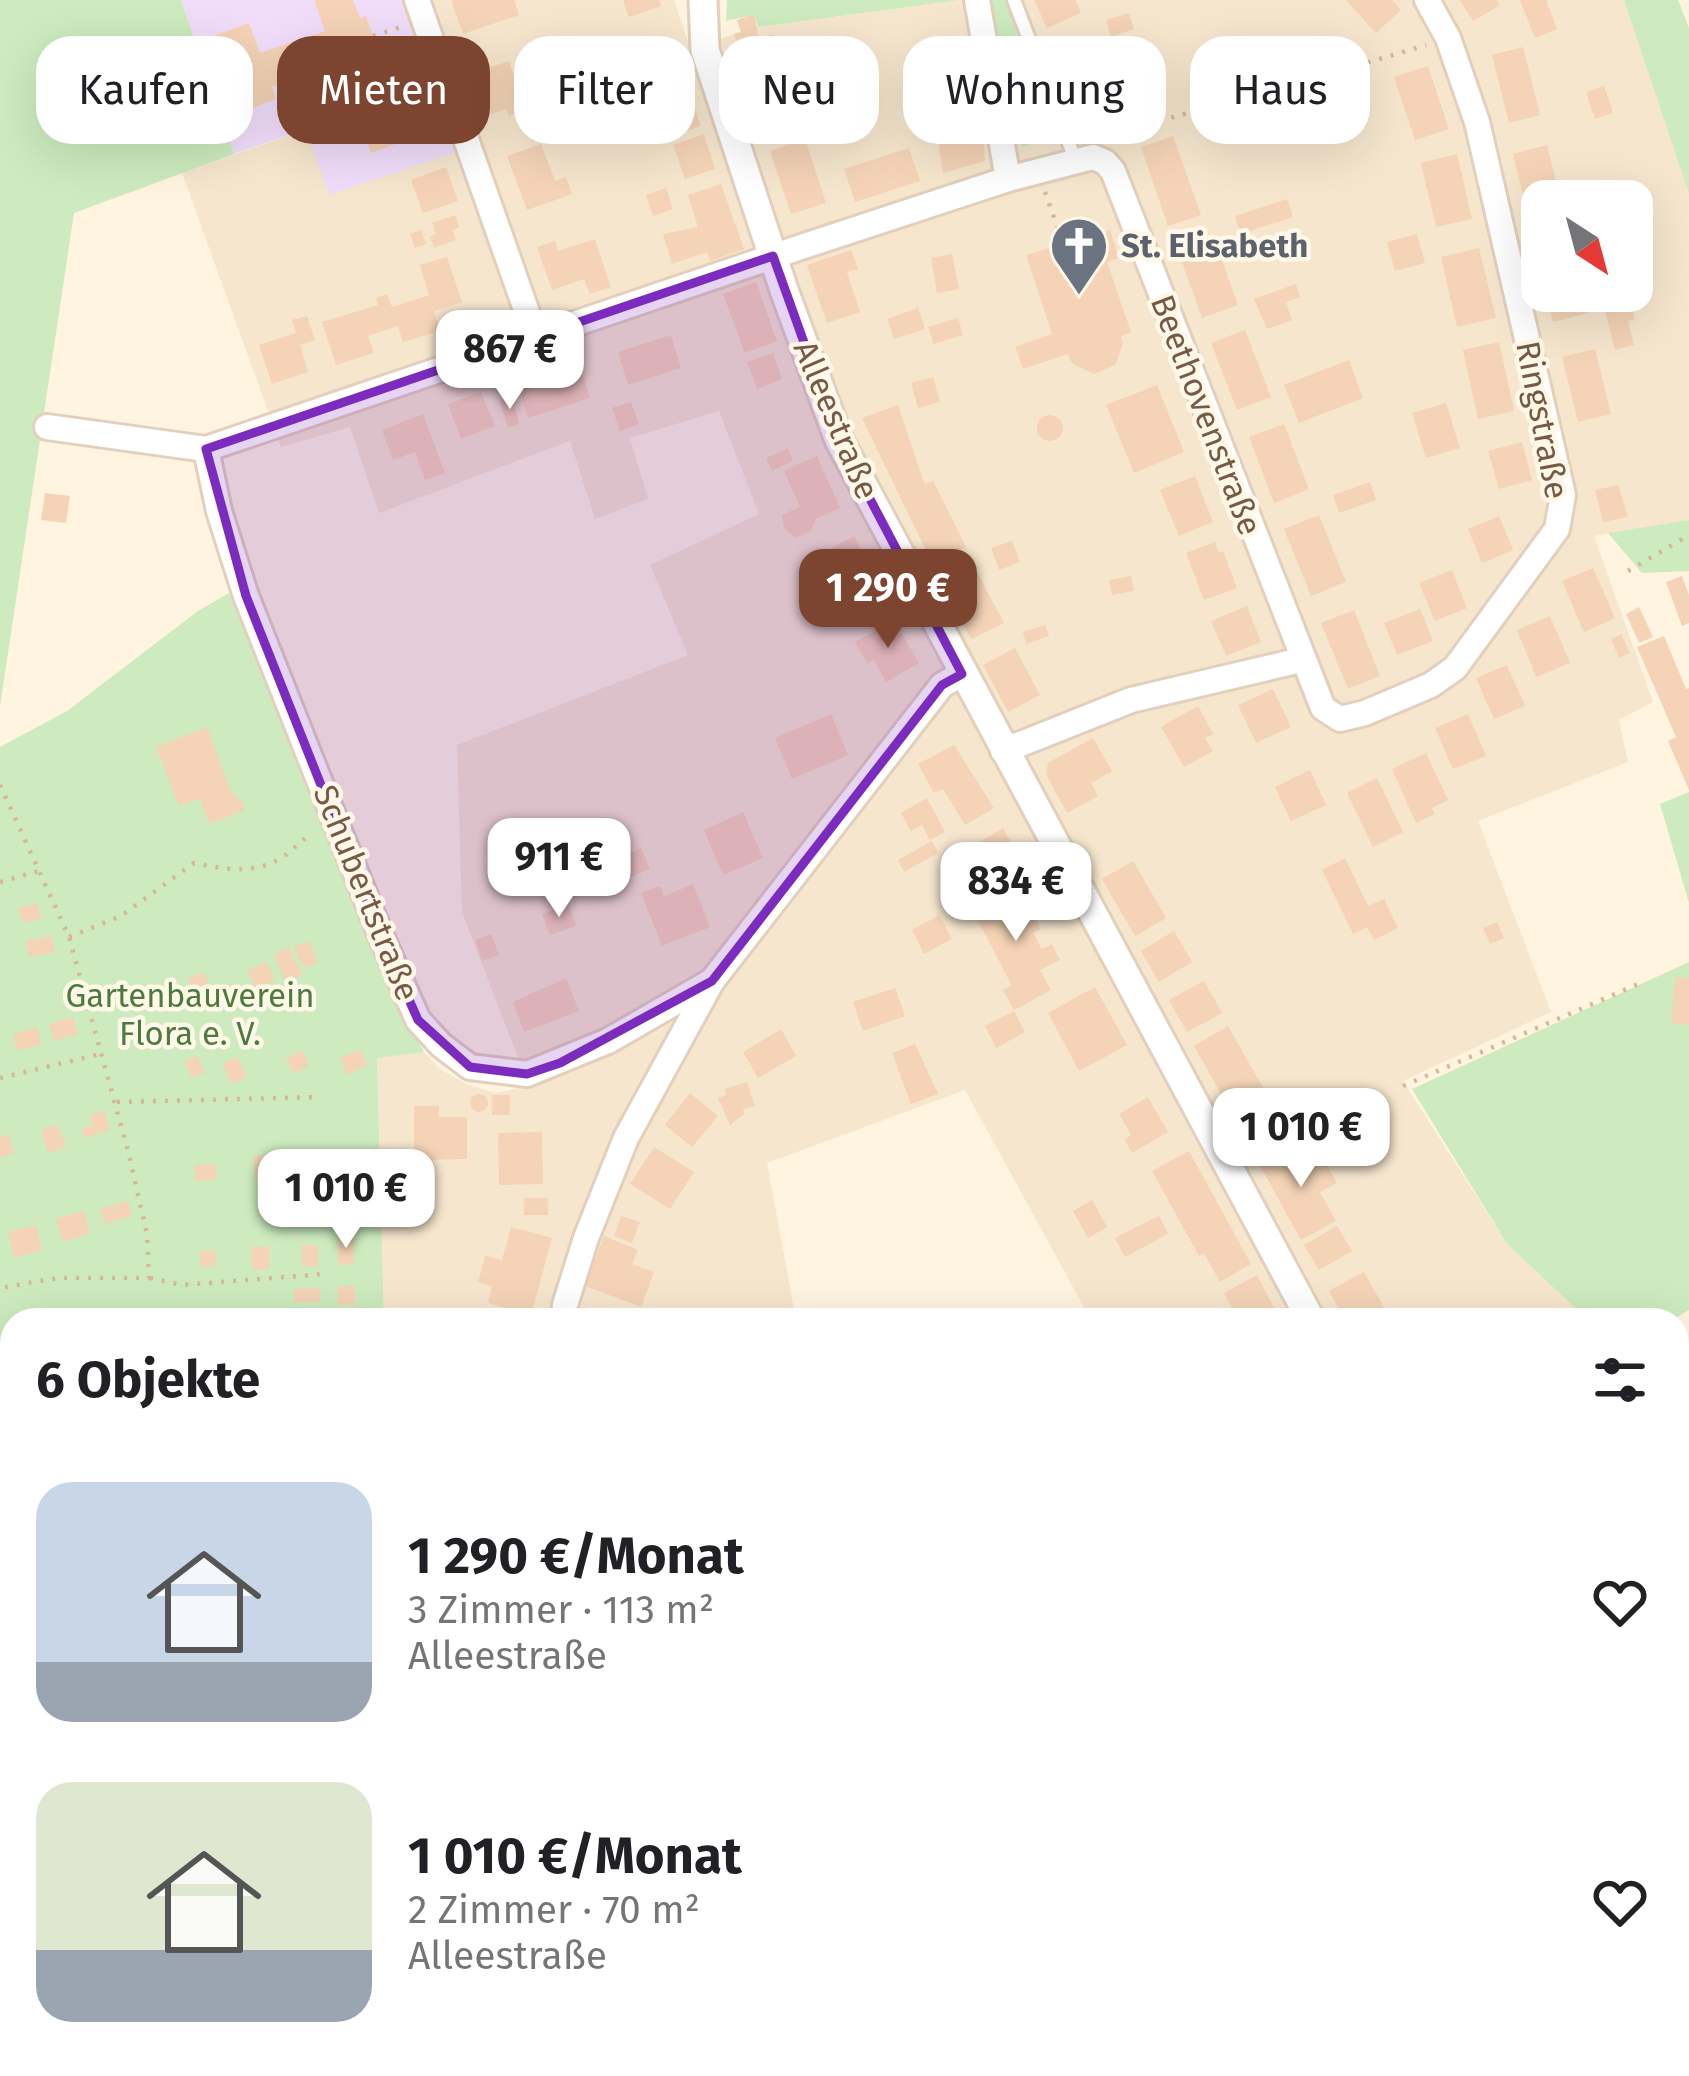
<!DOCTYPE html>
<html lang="de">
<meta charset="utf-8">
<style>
:root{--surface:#fff;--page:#f2f2f2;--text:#202124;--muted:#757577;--accent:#7d452f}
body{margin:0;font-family:"Fira Sans",sans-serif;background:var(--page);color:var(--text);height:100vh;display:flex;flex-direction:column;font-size:45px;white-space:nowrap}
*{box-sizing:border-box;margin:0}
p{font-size:39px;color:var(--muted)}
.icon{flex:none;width:66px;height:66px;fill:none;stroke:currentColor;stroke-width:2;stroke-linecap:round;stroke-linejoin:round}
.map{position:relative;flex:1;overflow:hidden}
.details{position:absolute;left:0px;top:1308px;width:1689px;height:768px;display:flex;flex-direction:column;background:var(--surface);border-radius:36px 36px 0 0;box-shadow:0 12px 48px #0002}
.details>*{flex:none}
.top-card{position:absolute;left:36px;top:36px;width:1617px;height:108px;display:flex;gap:24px}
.needle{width:78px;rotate:144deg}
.tools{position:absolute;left:1521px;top:180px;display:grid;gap:24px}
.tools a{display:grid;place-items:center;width:132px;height:132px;border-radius:24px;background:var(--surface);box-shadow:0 12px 48px #0002;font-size:60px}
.price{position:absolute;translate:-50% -102px;padding:0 27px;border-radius:24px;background:#fff;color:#222;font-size:39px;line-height:78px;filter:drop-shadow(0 3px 6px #0008)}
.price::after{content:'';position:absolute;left:50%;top:72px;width:36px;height:27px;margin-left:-18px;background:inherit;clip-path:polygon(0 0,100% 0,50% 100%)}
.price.on{background:var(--accent);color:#fff}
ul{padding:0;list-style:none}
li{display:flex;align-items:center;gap:36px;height:300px;padding:0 36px}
li span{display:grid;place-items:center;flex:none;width:336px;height:240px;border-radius:36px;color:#555}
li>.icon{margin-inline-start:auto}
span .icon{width:144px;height:144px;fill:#fffc;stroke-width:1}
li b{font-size:51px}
h2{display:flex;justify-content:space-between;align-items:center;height:144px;padding:0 36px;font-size:51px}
.pill{padding:0 42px;border-radius:36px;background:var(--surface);box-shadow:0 12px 48px #0002;font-size:42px;line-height:108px}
.pill.on{background:var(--accent);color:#fff}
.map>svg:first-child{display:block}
</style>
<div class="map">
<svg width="1689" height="2076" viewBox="0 0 1689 2076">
<rect width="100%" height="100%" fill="#fef4e0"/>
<!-- residential -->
<g fill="#f6e6ce" fill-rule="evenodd">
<path d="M427,0H674L690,48L758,27L960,0H1624L1689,194V520L1594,536L1653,702L1619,720L1628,762L1478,821L1551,1012L1403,1081L1507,1244L1588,1320H1091L965,1090L767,1163L796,1320H384L377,1057L424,1052L440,1069L466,1084L495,1093L529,1086L462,912L457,745L688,655L650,565L759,514L719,411L630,438L648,499L595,519L570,441L379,513L350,427L281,447L182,173L307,129L329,194L456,152L476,139ZM1542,201H1632V291H1542Z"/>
<path d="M1677,1640L1689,1660V2076H1290L1289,2064H1677Z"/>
</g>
<!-- education -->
<path fill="#f1ddfa" d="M181,0H402L457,152L329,195L306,129L234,154Z"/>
<!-- green -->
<g fill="#cdebbe">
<path d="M0,0H181L234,154L74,213L0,706Z"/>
<path d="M727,0H960L758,27L754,15L726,21Z"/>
<path d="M990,0H1005L1054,137L1022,147Z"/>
<path d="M1624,0H1678L1689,28V194Z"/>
<path d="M1689,520V571L1642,573L1608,533Z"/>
<path d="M229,593L383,976L424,1052L377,1058L384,1320H12V1398H0V747L67,711L198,611Z"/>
<path d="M1689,792V903L1660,804Z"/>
<path d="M1689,962V1310L1672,1320H1588L1507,1244L1412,1089Z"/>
<path d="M0,1681L12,1691V2064H313L309,2076H0Z"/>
<path d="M472,2064H839L845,2076H482Z"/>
<path d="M875,2064H1274L1275,2076H880Z"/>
</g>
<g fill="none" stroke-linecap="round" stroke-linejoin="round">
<!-- stream -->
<g stroke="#99ccda" stroke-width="8">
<path d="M0,1808L12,1823"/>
<path d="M219,2064L230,2076"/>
</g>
</g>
<!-- building -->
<g fill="#f4d3b6">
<path d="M314,0H353L360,18L366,16L409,139L371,153L342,71L327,67L272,87L276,99L241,113L213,36L249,23L260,53L325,31Z"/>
<path d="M451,0H514L519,15L463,34Z"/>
<path d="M623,0H659L661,6L629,17Z"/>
<path d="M1034,0H1075L1081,13L1047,28Z"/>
<path d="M1346,0H1392L1401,10L1376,33Z"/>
<path d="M1460,0H1497L1500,5L1473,21Z"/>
<path d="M1520,0H1546L1557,29L1535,38Z"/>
<path d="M1129,13L1134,29L1111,37L1106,20Z"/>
<path d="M754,14L759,38L773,34L777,48L785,45L793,67L784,71L794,97L757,110L740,61L761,53L757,41L738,47L734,34L741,32L737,20Z"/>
<path d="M1087,40L1114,102L1076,118L1049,56Z"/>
<path d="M959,43L973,138L983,136L985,161L943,173L924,48Z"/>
<path d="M1523,47L1540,115L1509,123L1492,55Z"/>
<path d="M675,51L687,85L657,95L645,62Z"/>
<path d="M509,61L517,86L539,79L547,103L509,116L506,109L491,114L477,72Z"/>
<path d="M1428,66L1449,129L1415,140L1394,77Z"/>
<path d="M1604,86L1613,113L1595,119L1586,92Z"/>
<path d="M689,92L701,126L661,140L650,105Z"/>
<path d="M704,134L715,169L685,179L673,145Z"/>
<path d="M1173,136L1201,215L1168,226L1141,147Z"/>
<path d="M805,139L826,203L791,214L770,151Z"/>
<path d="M541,144L555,181L566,177L572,194L527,210L507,156Z"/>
<path d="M1547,145L1561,201H1542V224L1531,227L1513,154Z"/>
<path d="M909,148L920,181L855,202L844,169Z"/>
<path d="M1457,154L1472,219L1436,227L1421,163Z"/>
<path d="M446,167L458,201L423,213L411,180Z"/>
<path d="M721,184L744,249L710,261L707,252L672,264L663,234L698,227L688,195Z"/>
<path d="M666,188L673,209L653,216L646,195Z"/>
<path d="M1287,199L1293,217L1240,234L1235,216Z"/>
<path d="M455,215L459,227L452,230L456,240L434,248L430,237L436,234L432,223Z"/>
<path d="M421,230L426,244L415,248L410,234Z"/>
<path d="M1110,230L1119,258L1107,262L1131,332L1121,336L1123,344L1115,365L1094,374L1071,363L1068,354L1023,369L1015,347L1052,334L1026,255Z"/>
<path d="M1417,234L1425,263L1395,271L1387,242Z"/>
<path d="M1213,235L1238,305L1202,318L1177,248Z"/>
<path d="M595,239L611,287L590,294L584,279L552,290L537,247L555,241L558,251Z"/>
<path d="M1479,248L1496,318L1457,327L1441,257Z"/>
<path d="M851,250L858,269L847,272L860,312L827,323L807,265Z"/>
<path d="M952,254L959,289L937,293L931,258Z"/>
<path d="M447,257L462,302L434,311L440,331L403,342L398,326L368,336L374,353L336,365L322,322L378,305L376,298L387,294L392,307L429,295L420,265Z"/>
<path d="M756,282L777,341L745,353L723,294Z"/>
<path d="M1296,284L1300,297L1286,302L1292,320L1267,329L1254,299Z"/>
<path d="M1545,291H1582L1588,313L1553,322Z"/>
<path d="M1629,296L1635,319L1628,321L1634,345L1615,350L1603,303Z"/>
<path d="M918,308L925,329L894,339L887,319Z"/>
<path d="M307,316L315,340L300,345L308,372L272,384L259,345L296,333L292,320Z"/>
<path d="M958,318L963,335L934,344L928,327Z"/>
<path d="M1245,330L1271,397L1237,410L1211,343Z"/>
<path d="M671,335L681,368L628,385L618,352Z"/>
<path d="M1499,342L1514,411L1478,419L1463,350Z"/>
<path d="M1595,349L1611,414L1578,422L1562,357Z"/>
<path d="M773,353L782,379L757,389L747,362Z"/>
<path d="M1349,360L1363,398L1299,423L1284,385Z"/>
<path d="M580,365L590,398L528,418L518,384Z"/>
<path d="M933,377L940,402L918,408L911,383Z"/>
<path d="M1157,385L1184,452L1134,473L1106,405Z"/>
<path d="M481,392L495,426L461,439L448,404Z"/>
<path d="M512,397L519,424L508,428L500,400Z"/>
<path d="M631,402L639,424L620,431L612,408Z"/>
<path d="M1446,403L1460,448L1426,458L1412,413Z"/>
<path d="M898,405L923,480L925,484L933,481L966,547L933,565L862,418Z"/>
<path d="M423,414L445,473L425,480L415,452L393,460L382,430Z"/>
<circle cx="1050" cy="428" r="13"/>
<path d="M1284,424L1309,489L1274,503L1249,437Z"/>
<path d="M1522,442L1532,480L1499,489L1488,451Z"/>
<path d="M788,448L793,461L772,471L766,458Z"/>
<path d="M817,456L840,508L816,519L811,531L796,538L784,528L782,515L800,507L784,471Z"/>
<path d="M1195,476L1213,522L1179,536L1160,490Z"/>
<path d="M1370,482L1376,500L1339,513L1333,495Z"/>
<path d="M1618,485L1628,517L1603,522L1595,490Z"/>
<path d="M45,493L70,496L66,523L41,520Z"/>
<path d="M1319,515L1346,582L1311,596L1284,529Z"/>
<path d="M1499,516L1513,550L1482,563L1468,529Z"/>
<path d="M854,536L888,601L856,618L836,579L827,584L818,566L826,562L822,553Z"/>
<path d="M1012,541L1020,562L999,570L991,548Z"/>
<path d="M1215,542L1219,553L1223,551L1237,588L1204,600L1186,553Z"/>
<path d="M969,557L1004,623L971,639L937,573Z"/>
<path d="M1593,568L1615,618L1584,632L1562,581Z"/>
<path d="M1452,570L1467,608L1435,621L1419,583Z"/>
<path d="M1131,576L1134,591L1112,595L1109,580Z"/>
<path d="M1682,576L1689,595V623L1682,626L1666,582Z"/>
<path d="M1247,606L1261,642L1226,656L1211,621Z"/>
<path d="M1639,607L1653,637L1639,643L1626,614Z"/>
<path d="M1420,609L1433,641L1397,655L1384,623Z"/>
<path d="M1354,610L1380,676L1348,689L1321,623Z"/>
<path d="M1550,616L1570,663L1536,677L1517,630Z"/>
<path d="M894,620L919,663L886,682L874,660L867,664L855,642Z"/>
<path d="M1045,625L1049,636L1026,644L1023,632Z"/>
<path d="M1621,634L1630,653L1619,658L1611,639Z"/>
<path d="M1664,636L1686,689L1689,688V790L1668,741L1676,737L1637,647Z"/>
<path d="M1015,648L1040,695L1008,712L983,665Z"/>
<path d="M1507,665L1525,706L1494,719L1476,678Z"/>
<path d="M1273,689L1291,727L1256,743L1238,705Z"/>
<path d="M1198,706L1213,734L1205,738L1213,751L1184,767L1161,727Z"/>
<path d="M831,714L848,755L792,779L775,738Z"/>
<path d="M1468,714L1486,756L1453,769L1435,728Z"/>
<path d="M207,727L229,787L237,799L240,797L245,810L209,824L200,799L179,806L156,747Z"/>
<path d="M1093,738L1112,771L1091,783L1098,796L1067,813L1046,774L1048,763Z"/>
<path d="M954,745L994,808L965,825L943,789L934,793L918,764Z"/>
<path d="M1426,753L1448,800L1432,808L1435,814L1416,823L1392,769Z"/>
<path d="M1310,770L1326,805L1291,821L1275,787Z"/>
<path d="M1377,778L1403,832L1373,847L1347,793Z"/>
<path d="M927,798L945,832L930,840L922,825L911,831L901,813Z"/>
<path d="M743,812L763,858L723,875L704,830Z"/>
<path d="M1003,828L1021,860L991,876L974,845Z"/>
<path d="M932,841L938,853L904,872L898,860Z"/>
<path d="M641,848L650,869L625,879L617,858Z"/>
<path d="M1345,858L1368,906L1384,899L1398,928L1374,940L1367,927L1353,934L1322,870Z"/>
<path d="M1133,861L1166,918L1135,936L1102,879Z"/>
<path d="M1016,882L1041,929L1033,933L1042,949L1052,944L1060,960L1040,970L1051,990L1014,1010L1003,990L1012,986L971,907Z"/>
<path d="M693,884L710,927L662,946L641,893L660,886L664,896Z"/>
<path d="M37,903L42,918L23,923L18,908Z"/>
<path d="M569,905L576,926L550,935L542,914Z"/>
<path d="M939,915L952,939L924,954L912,930Z"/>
<path d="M1497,922L1504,938L1490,944L1483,928Z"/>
<path d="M1174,931L1192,962L1159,982L1141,951Z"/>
<path d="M491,934L499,955L482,961L475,940Z"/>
<path d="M51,936L55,952L29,957L26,941Z"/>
<path d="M309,941L318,962L304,968L294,947Z"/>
<path d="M289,947L302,975L286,982L273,955Z"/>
<path d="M267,962L275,980L255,989L247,971Z"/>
<path d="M204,972L212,992L196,998L188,978Z"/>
<path d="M1675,977L1689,978V1025L1671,1023Z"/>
<path d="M566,978L579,1011L524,1032L513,1002Z"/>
<path d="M1204,981L1222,1013L1187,1032L1169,1000Z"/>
<path d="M1095,987L1127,1045L1079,1071L1048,1013Z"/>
<path d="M173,988L180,1004L165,1010L158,995Z"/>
<path d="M895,988L905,1016L863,1031L853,1002Z"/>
<path d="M1014,1011L1025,1032L996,1048L985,1026Z"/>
<path d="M73,1017L78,1034L54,1041L49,1024Z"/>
<path d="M1228,1026L1278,1114L1244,1134L1194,1046Z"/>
<path d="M37,1027L42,1044L17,1051L13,1034Z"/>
<path d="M781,1029L796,1056L758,1078L743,1052Z"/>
<path d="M915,1044L938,1094L911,1104L892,1053Z"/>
<path d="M360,1049L367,1065L347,1075L340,1058Z"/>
<path d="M302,1050L309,1066L293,1073L286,1058Z"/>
<path d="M197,1056L205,1073L192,1078L184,1061Z"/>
<path d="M238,1057L247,1077L231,1084L223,1063Z"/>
<path d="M747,1082L755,1106L743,1109L744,1114L730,1125L718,1098L726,1095L725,1089Z"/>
<path d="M690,1093L718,1116L692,1147L665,1125Z"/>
<circle cx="479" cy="1103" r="9"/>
<rect x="492" y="1095" width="18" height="20"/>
<path d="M1148,1097L1168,1132L1132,1153L1124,1139L1131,1135L1119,1114Z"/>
<path d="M414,1106H439V1117H467V1159L414,1160Z"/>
<path d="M104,1110L109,1130L85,1138L82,1128L93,1125L90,1115Z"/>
<path d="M58,1125L66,1147L48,1153L41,1130Z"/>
<path d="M542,1132L543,1184L499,1185L498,1133Z"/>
<path d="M8,1134L14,1153L0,1158V1137Z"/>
<path d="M654,1147L694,1172L670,1209L630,1184Z"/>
<path d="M1290,1147L1298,1162L1319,1151L1337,1183L1320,1192L1336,1221L1301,1240L1259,1164Z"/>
<path d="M375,1151L376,1183L358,1184L356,1152Z"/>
<path d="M1189,1151L1251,1264L1220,1282L1204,1253L1199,1256L1152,1171Z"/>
<path d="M270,1155L271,1178L255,1179L254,1156Z"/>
<path d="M322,1158L323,1181L291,1182L290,1159Z"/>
<path d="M216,1164V1180L195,1181V1165Z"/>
<rect x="524" y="1198" width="24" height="17"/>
<path d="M1092,1200L1107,1227L1088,1238L1073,1211Z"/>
<path d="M128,1201L132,1216L105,1224L100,1209Z"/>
<path d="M84,1211L90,1233L63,1242L56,1219Z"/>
<path d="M621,1216L640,1222L632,1243L614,1236Z"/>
<path d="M1159,1216L1168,1234L1125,1257L1115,1238Z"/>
<path d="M36,1225L42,1250L14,1258L8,1232Z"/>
<path d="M1337,1226L1352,1251L1319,1270L1304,1245Z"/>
<path d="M511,1227L552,1238L531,1315L488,1303L492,1286L478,1282L485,1256L502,1260Z"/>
<path d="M604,1236L638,1250L632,1264L654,1272L641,1307L585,1286Z"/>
<path d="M338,1237H353L354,1265H338Z"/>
<path d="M302,1245H318V1267L302,1266Z"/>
<path d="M269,1246L270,1269L252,1270L251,1247Z"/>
<path d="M215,1250L216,1266L200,1267L199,1251Z"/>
<path d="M1364,1272L1381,1302L1391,1320H1345L1329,1291Z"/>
<path d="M1257,1275L1274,1308L1253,1320H1238L1224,1293Z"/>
<rect x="338" y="1286" width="17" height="19"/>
<path d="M320,1288L321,1302H294V1289Z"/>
<path d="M1689,1868V1946L1677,1924V1875Z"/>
<path d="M1396,2064H1436L1440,2072L1430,2076H1366Z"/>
<path d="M1495,2064H1508L1513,2076H1468Z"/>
<path d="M1641,2064H1667L1647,2075Z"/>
</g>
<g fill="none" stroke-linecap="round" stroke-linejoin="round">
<defs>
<g id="service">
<path d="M1014,0L1075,159"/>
<path d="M857,2064L863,2076"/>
</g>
<g id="minor">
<path d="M417,0L536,338"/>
<path d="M977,0L1008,179"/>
<path d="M47,427L206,449L801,247L1008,179L1093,157L1105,162L1113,171L1323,708L1340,719L1365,713L1431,685L1455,668L1557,529L1563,495L1477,122L1448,38L1427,0"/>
<path d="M206,449L219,511L246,596L380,934L418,1020L441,1045L470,1067L527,1074L608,1041L712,981"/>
<path d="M1003,751L1131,700L1301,660"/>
<path d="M564,1320L565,1305L586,1238L626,1138L712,981L942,685L962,674"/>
</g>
<g id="tertiary">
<path d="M703,0L705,50L784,290L839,440L1311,1320"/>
<path d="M1677,1993L1689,2015"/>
</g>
</defs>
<!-- service casing -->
<use href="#service" stroke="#e2d0bc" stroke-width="18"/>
<!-- minor casing -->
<use href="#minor" stroke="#e2d0bc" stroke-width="30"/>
<!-- tertiary casing -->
<use href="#tertiary" stroke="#e2d0bc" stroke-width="33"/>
<!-- path -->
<g stroke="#d9b69a" stroke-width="4.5" stroke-dasharray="3 9" stroke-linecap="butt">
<path d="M373,36L401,27"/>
<path d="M1116,139L1126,131C1225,101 1326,76 1426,45"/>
<path d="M1045,192L1063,243"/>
<path d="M1628,571L1689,535"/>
<path d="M0,785L69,937L128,1151L147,1234L149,1278H58L0,1288"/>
<path d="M0,882L39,871"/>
<path d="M69,937L121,916L194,863C224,869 253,875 281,858C293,851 301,840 312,833"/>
<path d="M0,1078L101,1054"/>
<path d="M1403,1086L1643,982"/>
<path d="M117,1102L321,1097"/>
<path d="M150,1278L182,1285L324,1274"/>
<path d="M0,1577H12"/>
<path d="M0,1897L12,1907"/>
<path d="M172,2064L180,2076"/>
<path d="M461,2064L471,2076"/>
</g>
<!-- service -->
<use href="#service" stroke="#fff" stroke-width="12"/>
<!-- minor -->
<use href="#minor" stroke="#fff" stroke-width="24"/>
<!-- tertiary -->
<use href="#tertiary" stroke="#fff" stroke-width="27"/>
</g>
<!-- marked area -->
<path fill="#7b2cbf" fill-opacity="0.2" stroke="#7b2cbf" stroke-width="9" stroke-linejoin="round" d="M773,256L839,440L962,674L942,685L712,981L560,1063L527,1074L470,1067L418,1020L380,934L246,596L206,449Z"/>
<!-- icons -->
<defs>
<symbol id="church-pin" viewBox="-11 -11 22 30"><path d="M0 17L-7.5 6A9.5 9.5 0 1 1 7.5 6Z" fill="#6b7280" stroke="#fff7e8"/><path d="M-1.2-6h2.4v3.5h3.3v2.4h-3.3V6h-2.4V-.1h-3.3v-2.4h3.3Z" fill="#fff"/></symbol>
</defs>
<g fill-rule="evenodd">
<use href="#church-pin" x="1046" y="213" width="66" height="90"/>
</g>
<g text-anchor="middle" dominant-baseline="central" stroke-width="9" stroke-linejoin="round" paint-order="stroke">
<!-- worship labels -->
<g font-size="33" font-weight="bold" fill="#5b616d" stroke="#fff7e8" text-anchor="start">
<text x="1121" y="246">St. Elisabeth</text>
</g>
<!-- street labels -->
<g font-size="33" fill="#765a46" stroke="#fff7e8">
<text transform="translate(1206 415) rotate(69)">Beethovenstraße</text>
<text transform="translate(836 420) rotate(67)">Alleestraße</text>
<text transform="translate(1542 420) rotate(79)">Ringstraße</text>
<text transform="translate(366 893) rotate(68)">Schubertstraße</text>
</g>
<!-- park labels -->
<g font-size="33" fill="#4c7c3d" stroke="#fff7e8">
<text x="190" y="996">Gartenbauverein<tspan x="190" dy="38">Flora e. V.</tspan></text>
</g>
</g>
</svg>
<div class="tools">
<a><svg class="needle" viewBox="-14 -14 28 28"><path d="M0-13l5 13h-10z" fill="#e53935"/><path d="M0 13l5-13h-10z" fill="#757577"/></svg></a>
</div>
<b class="price" style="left:510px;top:412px">867 €</b>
<b class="price on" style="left:888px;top:651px">1 290 €</b>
<b class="price" style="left:559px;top:920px">911 €</b>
<b class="price" style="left:1016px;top:944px">834 €</b>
<b class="price" style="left:1301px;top:1190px">1 010 €</b>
<b class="price" style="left:346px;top:1251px">1 010 €</b>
<div class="top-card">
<a class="pill">Kaufen</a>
<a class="pill on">Mieten</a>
<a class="pill">Filter</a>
<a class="pill">Neu</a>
<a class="pill">Wohnung</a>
<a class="pill">Haus</a>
</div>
<section class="details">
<h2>6 Objekte<svg class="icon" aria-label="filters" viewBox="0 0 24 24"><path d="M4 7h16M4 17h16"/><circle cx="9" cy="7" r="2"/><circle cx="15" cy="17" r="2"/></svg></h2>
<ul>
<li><span style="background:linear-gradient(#c9d6e8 75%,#9aa5b1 0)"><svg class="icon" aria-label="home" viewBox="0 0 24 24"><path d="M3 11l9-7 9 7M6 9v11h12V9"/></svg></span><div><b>1 290 €/Monat</b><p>3 Zimmer · 113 m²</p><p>Alleestraße</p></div><svg class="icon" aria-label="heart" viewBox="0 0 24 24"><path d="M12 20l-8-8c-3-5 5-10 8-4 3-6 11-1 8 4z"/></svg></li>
<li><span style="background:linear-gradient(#dfe7d0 70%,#9aa5b1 0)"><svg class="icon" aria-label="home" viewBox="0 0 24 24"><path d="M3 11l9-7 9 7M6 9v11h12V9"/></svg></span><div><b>1 010 €/Monat</b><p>2 Zimmer · 70 m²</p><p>Alleestraße</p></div><svg class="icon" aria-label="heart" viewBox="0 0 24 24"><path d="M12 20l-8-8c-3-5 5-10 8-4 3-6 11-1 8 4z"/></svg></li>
</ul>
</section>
</div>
